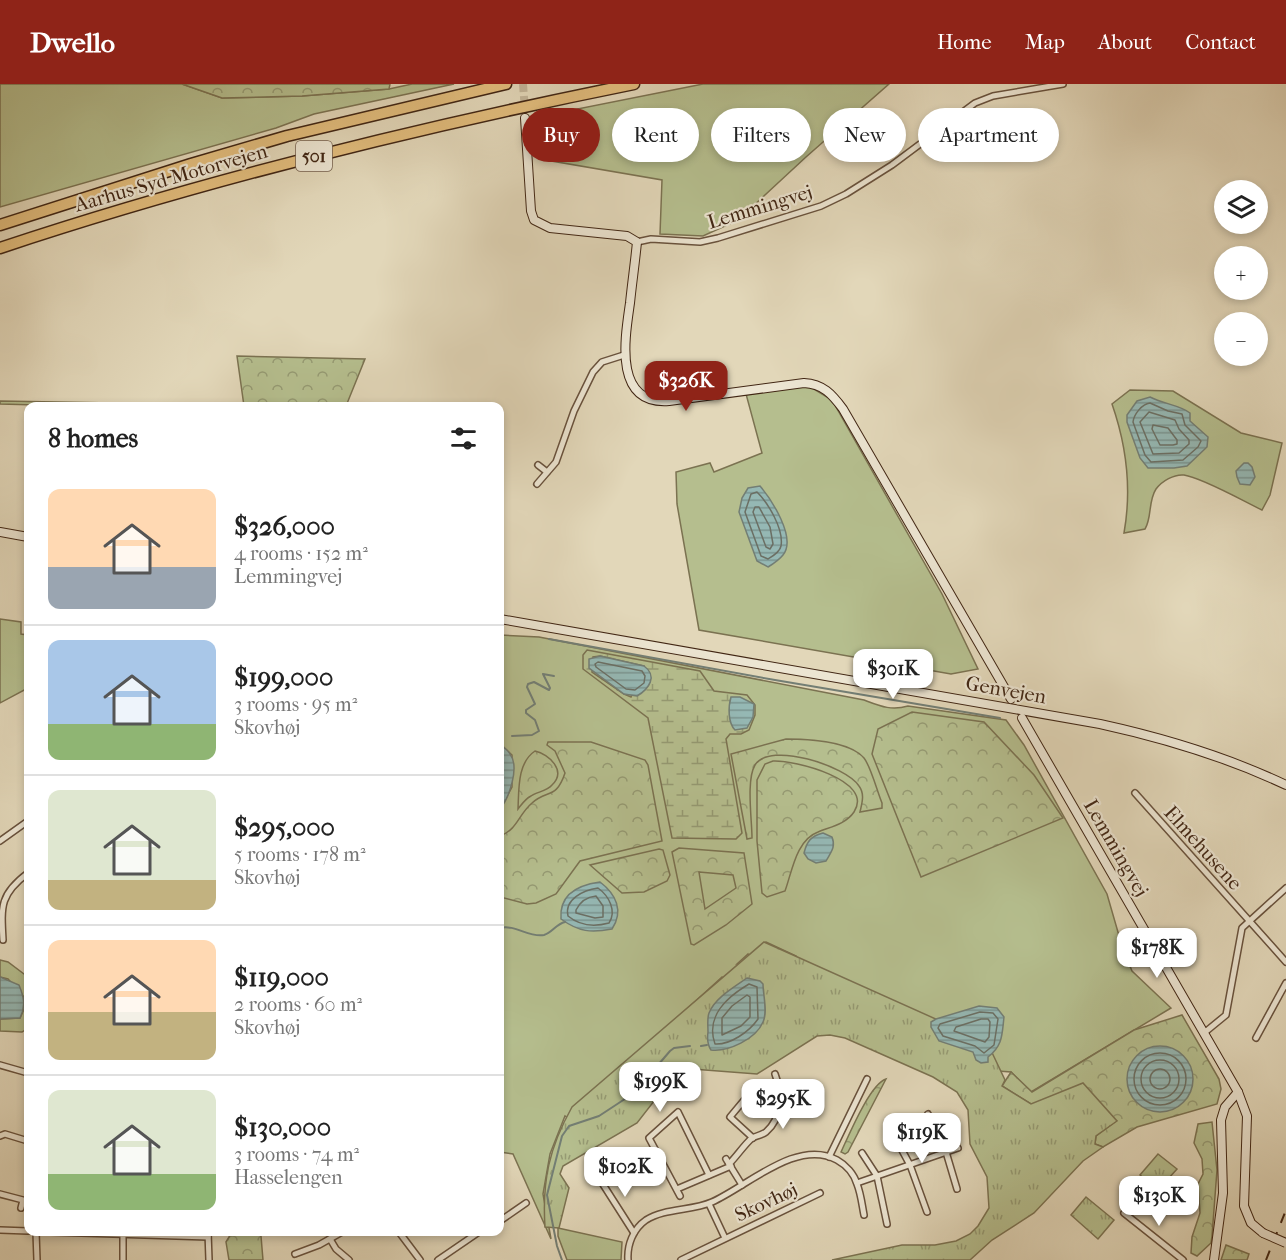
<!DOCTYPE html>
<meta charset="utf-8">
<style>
:root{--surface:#fff;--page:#f2f2f2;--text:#222;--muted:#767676;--line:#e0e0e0;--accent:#8f2418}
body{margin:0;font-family:"IM FELL French Canon",serif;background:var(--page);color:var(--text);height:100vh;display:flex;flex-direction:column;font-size:22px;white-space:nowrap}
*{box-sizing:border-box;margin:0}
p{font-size:20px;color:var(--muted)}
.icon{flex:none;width:33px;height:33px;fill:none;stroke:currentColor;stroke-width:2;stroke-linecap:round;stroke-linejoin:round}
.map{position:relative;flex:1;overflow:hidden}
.details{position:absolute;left:24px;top:318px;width:480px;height:834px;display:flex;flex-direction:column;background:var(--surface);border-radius:12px;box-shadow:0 3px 9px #0003}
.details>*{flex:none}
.banner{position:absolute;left:522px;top:24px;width:570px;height:54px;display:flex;gap:12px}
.controls{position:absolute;left:1214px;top:96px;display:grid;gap:12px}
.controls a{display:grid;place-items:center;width:54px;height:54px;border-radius:50%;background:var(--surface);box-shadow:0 3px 9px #0003;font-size:30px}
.price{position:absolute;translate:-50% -51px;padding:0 14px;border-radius:12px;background:#fff;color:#222;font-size:20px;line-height:39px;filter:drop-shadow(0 2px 3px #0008)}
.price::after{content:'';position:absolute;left:50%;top:36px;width:18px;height:14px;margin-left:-9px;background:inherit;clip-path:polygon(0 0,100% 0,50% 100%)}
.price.current{background:var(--accent);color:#fff}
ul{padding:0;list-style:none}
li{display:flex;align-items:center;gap:18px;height:150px;padding:0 24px}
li+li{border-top:2px solid var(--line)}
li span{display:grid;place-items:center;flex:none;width:168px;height:120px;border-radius:12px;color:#555}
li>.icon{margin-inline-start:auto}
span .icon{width:72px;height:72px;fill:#fffc;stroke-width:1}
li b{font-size:26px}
h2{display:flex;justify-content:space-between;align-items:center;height:72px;padding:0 24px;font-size:26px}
.tag{padding:0 21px;border-radius:27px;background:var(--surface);box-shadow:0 3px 9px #0003;font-size:21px;line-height:54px}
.tag.current{background:var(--accent);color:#fff}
header{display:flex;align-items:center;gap:36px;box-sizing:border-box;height:84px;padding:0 30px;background:var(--accent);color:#fff}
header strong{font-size:28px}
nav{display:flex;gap:33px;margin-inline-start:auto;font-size:21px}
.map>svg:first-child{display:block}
</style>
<header>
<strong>Dwello</strong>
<nav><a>Home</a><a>Map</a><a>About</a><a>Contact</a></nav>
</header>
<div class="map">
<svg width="1286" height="1176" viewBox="0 0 1286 1176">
<defs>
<pattern id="forest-crowns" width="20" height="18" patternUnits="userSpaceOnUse" patternTransform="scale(1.5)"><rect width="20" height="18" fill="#b5be8e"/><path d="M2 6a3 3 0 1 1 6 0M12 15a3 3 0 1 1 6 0" fill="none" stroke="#959a73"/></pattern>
<pattern id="wetland-marsh" width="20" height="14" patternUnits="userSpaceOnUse" patternTransform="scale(1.5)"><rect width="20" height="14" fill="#b5be8e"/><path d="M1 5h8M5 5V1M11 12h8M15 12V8" fill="none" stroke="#959a73"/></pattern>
<pattern id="park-tufts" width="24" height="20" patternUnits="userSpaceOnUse" patternTransform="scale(1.5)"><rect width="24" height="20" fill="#b5be8e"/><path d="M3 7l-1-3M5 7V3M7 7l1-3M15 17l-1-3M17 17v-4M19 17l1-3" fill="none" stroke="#959a73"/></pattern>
<pattern id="water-rules" width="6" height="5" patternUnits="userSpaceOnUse" patternTransform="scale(1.5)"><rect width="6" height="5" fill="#95b8b4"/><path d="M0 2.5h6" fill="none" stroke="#7b9591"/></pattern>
</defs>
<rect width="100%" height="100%" fill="#e2d7b9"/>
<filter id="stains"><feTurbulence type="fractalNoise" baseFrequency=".00333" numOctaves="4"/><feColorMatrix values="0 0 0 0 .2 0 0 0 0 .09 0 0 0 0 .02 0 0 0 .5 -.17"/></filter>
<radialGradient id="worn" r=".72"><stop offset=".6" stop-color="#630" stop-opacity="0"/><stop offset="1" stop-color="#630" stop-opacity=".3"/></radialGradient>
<!-- grass -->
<g fill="#b5be8e" stroke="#7b7251" stroke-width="1.5">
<path d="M0,0H182L222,14L302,12L389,5L412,0H454L314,30L276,44L0,123Z"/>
<path d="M703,0H889L806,73L738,136L703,152L660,150L662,96L540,75L537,33Z"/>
<path d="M809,302L832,316L942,510L978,585L951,590L699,546L677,420L676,388L710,379L714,388L762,369L746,310Z"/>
<path d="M1130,306L1173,307L1241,349L1282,359L1270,411L1262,426C1243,417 1203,394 1184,391C1174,390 1162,397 1156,405C1148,417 1152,434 1145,445L1124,449C1132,404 1127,363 1112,320Z"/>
<path d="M0,317L114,319L132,321L75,322L0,320Z"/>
<path d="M0,535L21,538V550L28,551V604L0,619Z"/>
<path d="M500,551L539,553L864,616C880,622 891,627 908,622L1006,636L1024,661L1107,810L1122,862L1132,887L1171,924L1031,1008L1011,988L985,986L796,877V872L766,858L754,882L748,870L737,880H739L727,898L722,893L568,1034L565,1032L550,1070L543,1110L551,1155L513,1070L500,1068V725L512,703V671L500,660Z"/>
<path d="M0,876L8,878L28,893V944L22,948L0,947V935L20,934L24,925V913L8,895L0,893Z"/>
<path d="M558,1144L622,1158L621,1176H567L558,1152Z"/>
</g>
<!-- forest -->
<g fill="url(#forest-crowns)" stroke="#7b7251" stroke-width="1.5" fill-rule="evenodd">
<path d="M182,0H390L389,5L302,12L222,14Z"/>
<path d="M237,272L365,275L346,322H244Z"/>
<path d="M912,628L984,638L1034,691L1063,734L921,793L872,670L878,645Z"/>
<path d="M786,655C807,655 849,657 864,674C871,683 877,707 882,719V724L860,728C862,719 865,710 859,702C846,682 770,657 755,681C746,696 752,736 752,754L747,755L731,670Z"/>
<path d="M548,658H591L645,676L648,681L662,757L580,777L556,810L536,819L527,820L500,813V752C518,745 518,731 532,719C547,705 556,716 565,689L555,667L547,661Z"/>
<path d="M535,667C549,670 567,687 552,701C547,707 537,708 531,712C525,715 522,720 518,725C519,706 517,679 535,667Z"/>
<path d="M773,677C794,676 875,696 854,728C846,740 830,743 818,748C796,756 792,788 785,807L767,813L762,809L757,757V696L765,680Z"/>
<path d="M679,764L744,769L752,820L726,841L694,861L691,860L672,768ZM699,788L733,791L736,804L705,825Z"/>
<path d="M659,765L663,766L670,791L667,797L644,808L622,809L590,781Z"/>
<path d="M1182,931L1219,995L1221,1005L1217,1020L1137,1043L1103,1063L1095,1060L1096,1052L1116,1037L1031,1020L1002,1002L1011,988L1032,1008L1134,946Z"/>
<path d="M886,995L848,1068L845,1070L841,1068C849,1051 870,1000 886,995Z"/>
<path d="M1212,1038L1217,1086L1212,1152L1211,1159L1197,1172L1191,1169L1192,1153L1200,1129L1198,1100L1203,1090L1202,1075L1194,1059L1198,1040Z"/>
<path d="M232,1148H258L261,1152L263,1176H229L226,1158Z"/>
<path d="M1226,1161L1249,1170L1247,1176H1221Z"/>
</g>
<!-- wetland -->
<path fill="url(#wetland-marsh)" stroke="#7b7251" stroke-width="1.5" fill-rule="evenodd" d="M587,566L700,587L714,607L747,611L755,621V631L749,646L741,650H730L726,655L742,749L736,755L672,754L648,634L583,585V571ZM600,572L644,582L631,613L624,610L592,588L593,573Z"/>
<!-- park -->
<g fill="url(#park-tufts)" stroke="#7b7251" stroke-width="1.5">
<path d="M764,858L987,958L1005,996L1002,1002L1031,1020L1083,999L1117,1037L1096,1052L1095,1060L1103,1063L1083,1077L1034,1129L992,1156L970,1176H832L902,1161H935L956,1157L970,1150L978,1142L989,1124L987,1093L970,1060L968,1026L957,1008L933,993L845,954L830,951L817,952L757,990L692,985L672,994L637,1039L563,1082L560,1090L569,1104L559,1144L545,1143C542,1097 549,1064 572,1023Z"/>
<path d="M1158,1070L1177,1085L1158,1106L1140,1091Z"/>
<path d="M1086,1113L1114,1136L1098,1155L1071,1131Z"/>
</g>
<!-- water -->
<g fill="url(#water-rules)" stroke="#737e74" stroke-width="1.5">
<path d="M1150,313C1163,320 1180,321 1190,329V337L1208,353L1207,363L1187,382L1174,384H1148L1140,374L1127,338V331L1137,317Z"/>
<path d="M1244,379H1248L1252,383L1255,393L1250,401L1240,400L1237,393L1236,387Z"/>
<path d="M760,402C771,415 797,454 783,471C779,476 773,480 768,483L757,477L739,428L742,414L748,404Z"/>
<path d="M600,572L644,582C658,592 649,605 637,612L624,610L589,584V575Z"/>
<path d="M731,613H740L754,620L753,633L747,644L735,646C728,639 728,623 731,613Z"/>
<path d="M500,660C503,663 508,666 510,670C520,683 509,714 500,725Z"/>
<path d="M823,749L832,753C836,763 831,768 826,777L816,779L808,775L804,769C807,757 811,752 823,749Z"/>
<path d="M600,798C616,810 624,827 612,845C591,849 579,848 561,835C559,810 578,801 600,798Z"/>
<path d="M0,893L19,901C24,913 26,922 20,934L0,935Z"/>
<path d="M747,894L760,897L763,900C763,911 768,928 763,938C756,955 728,968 711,966C707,960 707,955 708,948C708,942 707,934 709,929C715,914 734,903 747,894Z"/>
<path d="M979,922L997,924L1004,933C1002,950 1003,962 988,973V978L981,979L976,976L973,968L939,957L931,943V938L936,935Z"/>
<circle cx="1160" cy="995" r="33"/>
</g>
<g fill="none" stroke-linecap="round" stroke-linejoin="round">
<!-- shore -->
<g stroke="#6b6f64" stroke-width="1.5">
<path d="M1150,319L1168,327L1182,330L1185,341L1201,357L1198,363L1183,376L1151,378L1145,371L1133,338C1134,330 1142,320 1150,319Z"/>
<path d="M1149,328L1175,336L1179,345L1189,356V360L1179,369L1153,370L1140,338Z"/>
<path d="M1153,341L1168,344L1177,356V360L1173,361H1160L1152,345Z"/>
<path d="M757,408C768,419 784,445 781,462C780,468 773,472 768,475L761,472L745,428L751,410Z"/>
<path d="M755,423H759L770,443L773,460L770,465L766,463L753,428Z"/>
<path d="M598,578L642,587L645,592L644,599L635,606L626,605L596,583L595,580Z"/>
<path d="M598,804C609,812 617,827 609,839C594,843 580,842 568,832C564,815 584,806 598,804Z"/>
<path d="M596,812L603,822V833L595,834L576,829V826C580,818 586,813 596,812Z"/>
<path d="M749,900L757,903L758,935C749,948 730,961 715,960C705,932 727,913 749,900Z"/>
<path d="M747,911L750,913V933L741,942L722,951V934L732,922Z"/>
<path d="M980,928L993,929L998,935L994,961L984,969L975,962L943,952L938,944L940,940Z"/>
<path d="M981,935H988L990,938L989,953L985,958L954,947L956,943Z"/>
<circle cx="1160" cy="995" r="26"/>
<circle cx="1160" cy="995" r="19"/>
<circle cx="1160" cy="995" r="10"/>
</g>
<!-- stream -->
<g stroke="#737e74" stroke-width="2">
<path d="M549,555L775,596L1000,634"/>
<path d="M512,652L532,651L539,647L535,636L526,629V626L535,620L527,603L528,600L534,598L549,606L550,604L543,590L554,592"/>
<path d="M500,844C515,840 529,854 544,851C552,849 556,840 565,838"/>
<path d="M701,962L707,961"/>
<path d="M562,1176L557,1162L547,1111L562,1052L569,1042L599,1032L634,1009L670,967L674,964L690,962"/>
</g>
<!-- secondary-tunnel -->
<path stroke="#c2b498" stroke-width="8" stroke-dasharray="8 4" stroke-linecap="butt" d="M523,0L525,27"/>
<defs>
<g id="street">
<path d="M637,158L651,155L700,158L718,154L821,122L846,110L892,81L975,19L993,12L1063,0"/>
<path d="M538,381L547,388"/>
<path d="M537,400L556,378L574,327L593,288L602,278L624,271"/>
<path d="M1135,709L1286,878"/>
<path d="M0,757L28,737"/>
<path d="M3,856C1,822 0,810 28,789"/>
<path d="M1204,949L1226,931L1242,844L1286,804"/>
<path d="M1256,954L1286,899"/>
<path d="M0,981L28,989"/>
<path d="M745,1015L730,1033L753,1054"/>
<path d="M928,1030L946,1068L957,1105"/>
<path d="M890,1044L910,1081L927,1128"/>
<path d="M0,1052L5,1050L28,1057"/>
<path d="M862,1069L877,1092L887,1140"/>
<path d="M829,1073L867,995"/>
<path d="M726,1075L742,1101"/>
<path d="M729,1080C737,1072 744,1061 752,1054C756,1052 762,1051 766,1048C783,1033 782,1009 775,990"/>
<path d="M597,1091L634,1149"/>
<path d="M857,1099L958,1064"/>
<path d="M677,1105L731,1082"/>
<path d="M0,1110L23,1116L21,1124"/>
<path d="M680,1112L649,1054L678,1028L709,1091"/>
<path d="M709,1120L725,1154"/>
<path d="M1124,1129L1183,1176"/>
<path d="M500,1137L526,1119"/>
<path d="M0,1146L28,1147"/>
<path d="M36,1148L37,1176"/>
<path d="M50,1148L208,1153"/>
<path d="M208,1148L209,1176"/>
<path d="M399,1148L420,1176"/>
<path d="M330,1155L336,1165L349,1176"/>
<path d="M295,1170L319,1161L342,1148"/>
<path d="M123,1176V1149"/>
<path d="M438,1176L479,1148"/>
<path d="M628,1176C627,1161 633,1145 646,1136C665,1124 692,1127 712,1118C748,1102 797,1054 837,1076C846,1081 854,1090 857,1100C861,1110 862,1121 864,1131"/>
<path d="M681,1176L820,1109"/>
</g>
<g id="secondary">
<path d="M525,34L531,127L534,136L550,144L627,152L637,158C635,179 632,199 630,219C625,254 613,321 669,317L804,299C823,300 832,310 843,325L1011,615"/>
<path d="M0,448L28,453"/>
<path d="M500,535L1100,640C1164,654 1227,673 1286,701"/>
<path d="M1022,634L1238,1008L1247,1032L1244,1122L1251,1139L1263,1149"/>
<path d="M1214,1176L1223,1109L1221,1036L1225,1023L1238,1008"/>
</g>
<g id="highway">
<path d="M0,141L191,80L287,52L506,0"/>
<path d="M0,164C207,95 420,43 634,0"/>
</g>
</defs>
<!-- street casing -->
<use href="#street" stroke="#69523d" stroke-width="8"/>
<!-- secondary casing -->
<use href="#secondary" stroke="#412614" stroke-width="10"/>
<!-- highway casing -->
<use href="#highway" stroke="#412614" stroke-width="13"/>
<!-- street -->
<use href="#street" stroke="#ece5d2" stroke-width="5"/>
<!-- secondary -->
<use href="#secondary" stroke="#ece5d2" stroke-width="8"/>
<!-- highway -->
<use href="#highway" stroke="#e1bc7c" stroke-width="10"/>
<!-- rail -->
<path stroke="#412614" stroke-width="2" stroke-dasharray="10 10" stroke-linecap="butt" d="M1266,1176L1286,1126"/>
<defs>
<path id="secondary-bridge" d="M1263,1149L1286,1159"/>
</defs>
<!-- secondary-bridge casing -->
<use href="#secondary-bridge" stroke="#412614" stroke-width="10" stroke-linecap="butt"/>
<!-- secondary-bridge -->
<use href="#secondary-bridge" stroke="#ece5d2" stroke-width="8"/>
</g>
<g text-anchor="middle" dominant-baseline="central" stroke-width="4.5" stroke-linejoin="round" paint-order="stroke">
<!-- shield labels -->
<rect fill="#ece5d2" stroke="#745f4d" stroke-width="1.5" x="296" y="57" width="36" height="30" rx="4.5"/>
<g font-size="18" font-weight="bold" fill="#412614">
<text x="314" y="72">501</text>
</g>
<!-- street labels -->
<g font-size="20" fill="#412614" stroke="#ece5d2">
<text transform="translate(171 94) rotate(-16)">Aarhus Syd Motorvejen</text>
<text transform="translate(760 123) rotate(-17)">Lemmingvej</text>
<text transform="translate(1006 606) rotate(10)">Genvejen</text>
<text transform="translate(1116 764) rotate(60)">Lemmingvej</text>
<text transform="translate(1203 764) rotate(48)">Elmehusene</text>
<text transform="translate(766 1118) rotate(-25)">Skovhøj</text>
</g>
</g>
<rect width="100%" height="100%" filter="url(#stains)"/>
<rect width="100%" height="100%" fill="url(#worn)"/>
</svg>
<div class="controls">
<a><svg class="icon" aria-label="layers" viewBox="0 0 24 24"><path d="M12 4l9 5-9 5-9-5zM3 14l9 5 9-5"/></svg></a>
<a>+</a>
<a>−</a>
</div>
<b class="price current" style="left:686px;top:328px">$326K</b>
<b class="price" style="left:893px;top:616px">$301K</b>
<b class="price" style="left:1157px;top:895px">$178K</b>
<b class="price" style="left:660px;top:1029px">$199K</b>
<b class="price" style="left:783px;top:1046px">$295K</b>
<b class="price" style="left:922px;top:1080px">$119K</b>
<b class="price" style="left:625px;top:1114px">$102K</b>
<b class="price" style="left:1159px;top:1143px">$130K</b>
<div class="banner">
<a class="tag current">Buy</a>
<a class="tag">Rent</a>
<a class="tag">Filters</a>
<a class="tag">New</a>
<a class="tag">Apartment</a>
</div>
<section class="details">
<h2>8 homes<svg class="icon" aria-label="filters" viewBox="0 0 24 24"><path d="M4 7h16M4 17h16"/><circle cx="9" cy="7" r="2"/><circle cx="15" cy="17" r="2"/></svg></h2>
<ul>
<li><span style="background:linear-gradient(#ffd9b3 65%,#9aa5b1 0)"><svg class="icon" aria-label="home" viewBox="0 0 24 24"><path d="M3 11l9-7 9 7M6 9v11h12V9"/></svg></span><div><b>$326,000</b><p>4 rooms · 152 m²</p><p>Lemmingvej</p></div></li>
<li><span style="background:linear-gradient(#a9c7e8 70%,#8fb573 0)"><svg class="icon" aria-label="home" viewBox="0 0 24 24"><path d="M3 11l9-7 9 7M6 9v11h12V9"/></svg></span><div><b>$199,000</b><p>3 rooms · 95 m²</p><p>Skovhøj</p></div></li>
<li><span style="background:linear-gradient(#dfe7d0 75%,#c2b280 0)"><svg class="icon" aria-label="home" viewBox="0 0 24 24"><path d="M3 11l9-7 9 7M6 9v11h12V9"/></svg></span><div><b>$295,000</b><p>5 rooms · 178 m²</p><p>Skovhøj</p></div></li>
<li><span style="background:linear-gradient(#ffd9b3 60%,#c2b280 0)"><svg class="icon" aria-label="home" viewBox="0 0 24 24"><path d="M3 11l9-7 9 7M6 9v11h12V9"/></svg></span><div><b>$119,000</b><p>2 rooms · 60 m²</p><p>Skovhøj</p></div></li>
<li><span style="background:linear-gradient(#dfe7d0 70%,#8fb573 0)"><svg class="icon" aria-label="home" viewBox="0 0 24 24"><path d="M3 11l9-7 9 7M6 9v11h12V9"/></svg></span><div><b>$130,000</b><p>3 rooms · 74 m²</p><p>Hasselengen</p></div></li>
</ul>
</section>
</div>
